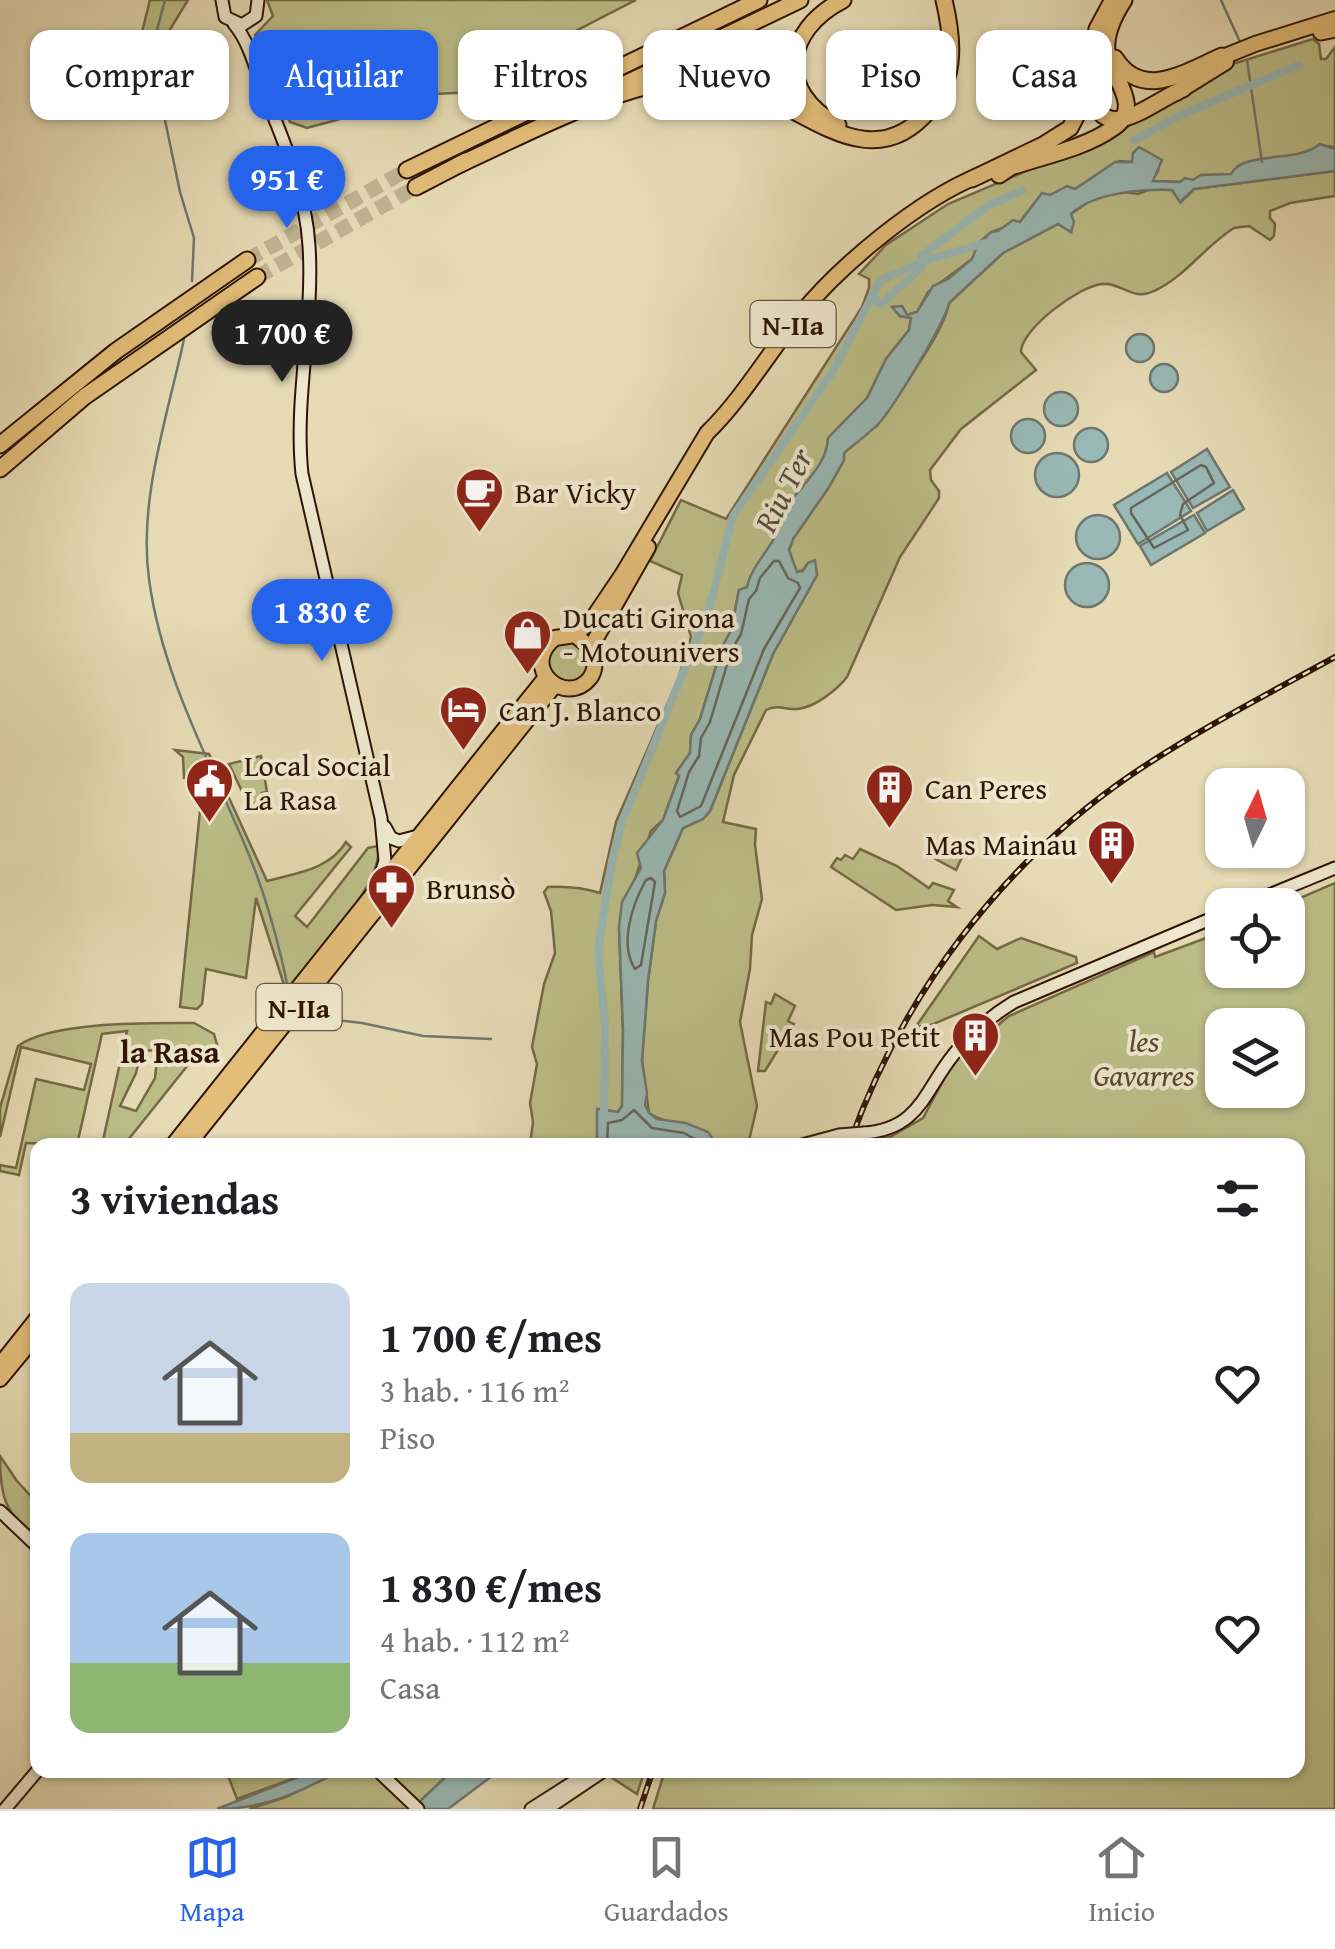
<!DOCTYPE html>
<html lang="es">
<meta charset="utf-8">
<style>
:root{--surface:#fff;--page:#f6f6f6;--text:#202124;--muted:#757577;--line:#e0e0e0;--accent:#2563eb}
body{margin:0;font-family:"Gentium Book Plus",serif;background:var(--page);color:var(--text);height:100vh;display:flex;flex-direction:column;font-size:38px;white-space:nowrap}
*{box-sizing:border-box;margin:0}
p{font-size:32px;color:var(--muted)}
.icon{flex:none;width:55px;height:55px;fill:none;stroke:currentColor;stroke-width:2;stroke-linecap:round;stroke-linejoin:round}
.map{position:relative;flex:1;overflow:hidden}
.side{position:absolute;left:30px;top:1138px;width:1275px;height:640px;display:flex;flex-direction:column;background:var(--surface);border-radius:20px;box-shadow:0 2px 8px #0004}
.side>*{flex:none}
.hud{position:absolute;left:30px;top:30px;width:1275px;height:90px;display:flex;gap:20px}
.needle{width:65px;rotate:5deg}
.controls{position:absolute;left:1205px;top:768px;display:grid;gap:20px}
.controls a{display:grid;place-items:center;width:100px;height:100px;border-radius:20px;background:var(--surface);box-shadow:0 2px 8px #0004;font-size:50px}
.price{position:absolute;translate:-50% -85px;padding:0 22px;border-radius:35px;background:var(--accent);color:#fff;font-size:32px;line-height:65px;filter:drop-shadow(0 2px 5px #0008)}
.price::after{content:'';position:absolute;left:50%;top:60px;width:30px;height:22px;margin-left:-15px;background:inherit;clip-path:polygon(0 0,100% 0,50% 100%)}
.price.active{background:#222;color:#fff}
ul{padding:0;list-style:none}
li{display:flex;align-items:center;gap:30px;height:250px;padding:0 40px}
li span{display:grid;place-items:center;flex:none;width:280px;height:200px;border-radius:20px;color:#555}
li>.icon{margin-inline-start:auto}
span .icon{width:120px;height:120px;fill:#fffc;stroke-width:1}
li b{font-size:42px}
h2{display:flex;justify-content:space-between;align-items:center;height:120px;padding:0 40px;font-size:42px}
.chip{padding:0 35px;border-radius:20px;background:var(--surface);box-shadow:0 2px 8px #0004;font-size:35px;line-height:90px}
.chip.active{background:var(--accent);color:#fff}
.menu{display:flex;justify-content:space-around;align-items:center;height:140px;border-top:2px solid var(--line);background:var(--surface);font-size:28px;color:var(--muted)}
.menu a{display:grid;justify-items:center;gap:5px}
.menu .active{color:var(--accent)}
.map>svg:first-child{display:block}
</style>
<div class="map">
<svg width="1335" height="1809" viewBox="0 0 1335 1809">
<rect width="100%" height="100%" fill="#e6dbb5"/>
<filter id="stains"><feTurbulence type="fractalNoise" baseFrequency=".002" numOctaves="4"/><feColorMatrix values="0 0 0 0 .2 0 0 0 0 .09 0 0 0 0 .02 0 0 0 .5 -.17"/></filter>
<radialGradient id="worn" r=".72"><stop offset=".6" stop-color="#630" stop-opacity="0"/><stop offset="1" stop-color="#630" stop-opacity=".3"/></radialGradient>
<!-- green -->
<g fill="#bcbe88" stroke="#756946" stroke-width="2.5" fill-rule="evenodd">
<path d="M150,0H188L163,41L141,36Z"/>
<path d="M267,0H636L550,44L502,64L478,92L433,94L307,128L290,122L255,35L273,16Z"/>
<path d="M1313,39L1319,44L1321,59H1326L1335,47V149L1330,146L1296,156L1256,160L1231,175H1201L1193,180L1180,182L1152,181L1158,171L1132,162L1119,161L1075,189L1062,190L1036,201L1020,222L991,232L981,241L972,259L928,292L917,312L907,315L902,306L893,307L900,316L911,318L909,330L886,359L867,398L828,438C827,468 797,493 782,517C779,545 753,562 747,588L739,590L731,631L722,647L700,719L691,735L690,753L676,773L679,776L663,820L651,831L619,927L623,1031L622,1106L618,1112L598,1109L597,1145H530L533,1122L530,1103L537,1064L532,1047L544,984L555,953L551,911L544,892L548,887C566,886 584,888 600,893L616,822L678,679L688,647L691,637L678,593L682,575L650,561L681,500L726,519L862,307L869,288V279L859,274L886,245L948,204L1121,131L1223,67Z"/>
<path d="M1335,171V196L1290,203L1270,211V218L1275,224L1274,236L1270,240L1249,226L1234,228C1205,246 1185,277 1154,291C1132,302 1122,282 1102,284C1079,286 1021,329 1021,352L1036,370L961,429L930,470L931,480L939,491V498L900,557L847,677C837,690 815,707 798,709C786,710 778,704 766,710L734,775L723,822L756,829L755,845L762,899L752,935L750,969L740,1022L757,1106L748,1145H717C697,1116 673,1130 649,1113L642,1061L648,981L656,921L665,893L664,871L683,828L703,819L710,811L773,654L817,575L814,561L808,563L803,570L796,572L789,550L793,539L829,487L844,460V453L866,432L877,426C896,395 943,336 949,303L1003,253L1058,224L1071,232V214L1092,199L1124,192L1138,194L1150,189L1172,190L1181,202L1194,189Z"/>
<circle cx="568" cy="662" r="20"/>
<path d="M175,750L209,754L267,881C296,873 329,870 346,842L351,847L295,916L307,927L368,848L378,846C385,885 310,959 286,991L256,898L246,978L206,969L202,1004L197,1009L180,1007L201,801L208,802L209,781L184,778L183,757Z"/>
<path d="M261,756L267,792L262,793L265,803L248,804L229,764Z"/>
<path d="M944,843L964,853L956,870L934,858Z"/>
<path d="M860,849L897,866L929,888L933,883L954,890L948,901L957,907L932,905L896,910L831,867L837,858L841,860L845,855L853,859Z"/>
<path d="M1335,883V1809H653L665,1770H1298V1145H857L859,1140L890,1137L923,1118L953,1062L1009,1016L1154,952L1155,957L1222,932V970H1288V905H1284ZM1222,1025H1288V1090H1222Z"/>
<path d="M979,936L997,949L1021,938L1076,957L1077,963L924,1028L917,1025Z"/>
<path d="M775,994L795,1006L788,1021L794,1024L765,1071H758L766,1002L771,1004Z"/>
<path d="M194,1023L214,1034L220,1055L216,1062L200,1050L124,1145H102L127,1031L102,1034L77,1145L26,1143L19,1175L0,1171V1165L16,1168L36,1079L84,1090L91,1064L21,1047L0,1137V1108L18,1046C51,1021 151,1023 194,1023ZM158,1050L155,1078L136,1111L120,1106L136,1073L141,1051Z"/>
<path d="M0,1456L17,1481L37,1503V1535C3,1515 0,1492 0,1456Z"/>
<path d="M233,1770H316L237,1799L227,1773Z"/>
<path d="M342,1770H453L412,1809H249L286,1797Z"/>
<path d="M600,1770H645L637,1794Z"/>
</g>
<!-- water -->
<g fill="#99b9b6" stroke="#6e776f" stroke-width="2.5">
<path d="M1320,144L1335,149V171L1194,189L1180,202L1172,190C1143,189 1094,192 1071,214L1074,222L1071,232L1058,224L1003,253L949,303C945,323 895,404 881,421C871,432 856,443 844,453V460L829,487L793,539L789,550L797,572L803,571L808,563L815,560L817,575L773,654L710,811L703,819L683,828L664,871L665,893L656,921L648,981L642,1061L647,1093L645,1105L649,1113L657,1119L686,1123L708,1132L717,1145H597V1109L618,1112L622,1106L623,1031L619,927L622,902L641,868L637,853L663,820L679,776L676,773L690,753L691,735L700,719L722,647L731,631L739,590L747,587C751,567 768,552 777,533C782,523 782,514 789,504C803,483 827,465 828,438L867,398L886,359L909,330L911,318L900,316L892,307L902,306L907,315L917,312L933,286L948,279L972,259L977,246L991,232L998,231L1013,220L1020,222L1042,193L1050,195L1067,186L1075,189L1115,162H1132L1133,153L1139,147L1162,160L1153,181L1180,182L1185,178L1193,180L1201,175L1231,174C1244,150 1296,164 1320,144Z"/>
<circle cx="1140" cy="348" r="14"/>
<circle cx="1164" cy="378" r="14"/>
<circle cx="1061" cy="409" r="17"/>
<circle cx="1028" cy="436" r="17"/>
<circle cx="1091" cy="445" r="17"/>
<path d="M1207,449L1230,487L1193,508L1171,472Z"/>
<circle cx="1057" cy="475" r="22"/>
<path d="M1167,473L1191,511L1138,544L1114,505Z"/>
<path d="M1233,490L1244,509L1207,531L1197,513Z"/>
<path d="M1194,515L1205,533L1151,565L1140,546Z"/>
<circle cx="1098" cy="537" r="22"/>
<circle cx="1087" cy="585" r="22"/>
<path d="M316,1770H342C299,1792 266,1809 217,1809Z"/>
<path d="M453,1770H500L448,1809H412Z"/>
</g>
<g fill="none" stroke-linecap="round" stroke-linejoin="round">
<!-- shore -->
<g stroke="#64665d" stroke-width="2.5">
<path d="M1201,465L1206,467L1214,483L1183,504L1180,515L1188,530L1154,548L1131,513V508Z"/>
<path d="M779,561L788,578L798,583L800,588L764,649L701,806L680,817L677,811L689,772L699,756L701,738L710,722L731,651L741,634L749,599L756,591L760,578L774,561Z"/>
<path d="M651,878L655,882L641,965L635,969C619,944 632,905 646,880Z"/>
<path d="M607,1145L608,1123L622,1120L634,1110L652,1128L684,1133L705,1145"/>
</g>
<!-- stream -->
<g stroke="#6e776f" stroke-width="2.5">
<path d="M165,0L151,53L180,192L194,238L192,281"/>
<path d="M1221,0L1240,42"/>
<path d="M1247,60L1262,162"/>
<path d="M184,339C168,415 138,500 149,579C161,670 205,752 241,836C263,885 277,935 288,988"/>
<path d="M302,1016L362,1023L423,1036L491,1039"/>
</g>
<!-- canal -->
<g stroke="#99b9b6" stroke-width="8">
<path d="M1134,140L1181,115L1299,65"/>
<path d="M872,297L881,304L921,268V256L989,205L1022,191"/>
<path d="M604,1116L605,1026L598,950L612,861L622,822L709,609L733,516L831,374L881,280L928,260L985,243"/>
</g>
<!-- highway-tunnel -->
<g stroke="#c1b392" stroke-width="15" stroke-dasharray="15 8" stroke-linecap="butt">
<path d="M247,260L407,170"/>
<path d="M257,277L416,187"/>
</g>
<defs>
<g id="secondary">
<path d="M222,0L225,17L242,25L256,16L258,0"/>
<path d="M234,24C251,44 257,75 267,100C286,146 306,195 309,246C314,322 294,398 302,474L381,818L385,861L377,886"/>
<path d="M385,827L391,838L399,841L418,836"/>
<path d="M1245,905L1335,868"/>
<path d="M864,1133C920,1129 924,1091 954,1054C971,1033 991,1016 1014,1002L1222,914"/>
<path d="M802,1145L839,1135"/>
<path d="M0,1511L38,1547"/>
<path d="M377,1770L418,1809"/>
<path d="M5,1809L38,1770"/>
<path d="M531,1809L592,1770"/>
<path d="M547,1809L605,1770"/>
</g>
<g id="primary">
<path d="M1213,61L1255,44L1335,19"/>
<path d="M1176,93L1226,62"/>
<path d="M575,635L591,621L622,575L707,433C742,399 767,355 798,317C839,266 918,200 980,175"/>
<path d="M592,649L575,635L555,638C518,667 566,708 590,678C599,666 591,653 595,640L648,547"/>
<path d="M173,1145L546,677"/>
<path d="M188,1145L555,685"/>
<path d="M0,1365L38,1317"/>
<path d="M0,1379L38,1333"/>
</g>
<g id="highway">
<path d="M1321,32L1335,29"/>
<path d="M1115,58C1142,102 1187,71 1222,56"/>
<path d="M1090,83C1098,153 1149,103 1183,89"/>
<path d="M612,90L800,0"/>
<path d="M838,125C775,92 784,30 843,0"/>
<path d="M458,165C518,138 623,82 686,80C711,79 737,84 760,94C816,118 876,175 930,109C957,77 953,38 944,0"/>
<path d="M407,170L759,0"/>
<path d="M999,175L1011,167C1044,156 1085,148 1113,128C1145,107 1110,76 1107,51C1105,33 1115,14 1124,0"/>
<path d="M972,179L1043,145L1070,128L1080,109L1097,29L1111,3"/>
<path d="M416,187L466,161"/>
<path d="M0,445L116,351L247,260"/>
<path d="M0,469L84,397L257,277"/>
</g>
</defs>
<!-- secondary casing -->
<use href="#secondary" stroke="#2e1404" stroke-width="15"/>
<!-- primary casing -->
<use href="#primary" stroke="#2e1404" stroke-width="18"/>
<!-- highway casing -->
<use href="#highway" stroke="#2e1404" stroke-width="19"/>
<!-- secondary -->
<use href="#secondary" stroke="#efe8cf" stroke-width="11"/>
<!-- primary -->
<use href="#primary" stroke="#e3be7a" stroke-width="14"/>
<!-- highway -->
<use href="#highway" stroke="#e3be7a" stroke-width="15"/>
<defs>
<g id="rail">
<path d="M849,1145C901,997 1001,864 1131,775C1196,731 1266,695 1335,657"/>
<path d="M640,1809L653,1770"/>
</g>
</defs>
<!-- rail casing -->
<use href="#rail" stroke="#2e1404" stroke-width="6"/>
<!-- rail -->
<use href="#rail" stroke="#efe8cf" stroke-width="2.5" stroke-dasharray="8" stroke-linecap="butt"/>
<defs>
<path id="secondary-bridge" d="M839,1135L864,1133"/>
</defs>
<!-- secondary-bridge casing -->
<use href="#secondary-bridge" stroke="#2e1404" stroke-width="15" stroke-linecap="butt"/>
<!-- secondary-bridge -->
<use href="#secondary-bridge" stroke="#efe8cf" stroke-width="11"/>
</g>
<!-- icons -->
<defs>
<symbol id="cafe-pin" viewBox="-11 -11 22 30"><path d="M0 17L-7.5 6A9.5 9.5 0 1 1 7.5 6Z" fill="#8f2418" stroke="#efe8cf"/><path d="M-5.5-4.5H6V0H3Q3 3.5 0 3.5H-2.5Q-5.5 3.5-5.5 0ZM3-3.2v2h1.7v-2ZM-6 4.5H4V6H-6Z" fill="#fff"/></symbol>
<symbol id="shop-pin" viewBox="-11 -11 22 30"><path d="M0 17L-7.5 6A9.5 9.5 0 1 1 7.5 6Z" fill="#8f2418" stroke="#efe8cf"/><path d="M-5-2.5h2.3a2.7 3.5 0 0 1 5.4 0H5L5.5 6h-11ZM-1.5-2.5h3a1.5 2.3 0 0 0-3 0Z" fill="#fff"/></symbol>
<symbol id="hotel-pin" viewBox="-11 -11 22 30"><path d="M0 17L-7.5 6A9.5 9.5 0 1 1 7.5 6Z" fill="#8f2418" stroke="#efe8cf"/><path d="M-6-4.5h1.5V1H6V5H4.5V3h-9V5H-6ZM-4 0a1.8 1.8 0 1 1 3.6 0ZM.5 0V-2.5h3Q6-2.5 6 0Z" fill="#fff"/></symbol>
<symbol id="civic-pin" viewBox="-11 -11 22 30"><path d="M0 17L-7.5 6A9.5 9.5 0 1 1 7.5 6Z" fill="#8f2418" stroke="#efe8cf"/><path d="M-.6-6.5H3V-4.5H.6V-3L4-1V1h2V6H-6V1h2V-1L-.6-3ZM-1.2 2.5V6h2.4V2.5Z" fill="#fff"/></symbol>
<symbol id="building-pin" viewBox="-11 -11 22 30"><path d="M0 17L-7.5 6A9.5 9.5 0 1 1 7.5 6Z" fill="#8f2418" stroke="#efe8cf"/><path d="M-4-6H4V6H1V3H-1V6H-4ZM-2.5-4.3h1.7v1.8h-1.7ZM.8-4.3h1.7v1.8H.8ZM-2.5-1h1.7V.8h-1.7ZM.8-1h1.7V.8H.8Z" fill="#fff"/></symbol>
<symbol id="pharmacy-pin" viewBox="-11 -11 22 30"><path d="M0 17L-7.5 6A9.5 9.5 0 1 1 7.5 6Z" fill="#8f2418" stroke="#efe8cf"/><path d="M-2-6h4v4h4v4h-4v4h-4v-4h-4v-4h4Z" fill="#fff"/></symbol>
</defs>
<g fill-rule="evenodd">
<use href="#cafe-pin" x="452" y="464" width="55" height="75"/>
<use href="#shop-pin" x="500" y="606" width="55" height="75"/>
<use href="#hotel-pin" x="436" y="682" width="55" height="75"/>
<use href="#civic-pin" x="182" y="754" width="55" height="75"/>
<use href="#building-pin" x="862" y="760" width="55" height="75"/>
<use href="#building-pin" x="1084" y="816" width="55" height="75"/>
<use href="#pharmacy-pin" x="364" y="860" width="55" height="75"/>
<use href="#building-pin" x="948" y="1008" width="55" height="75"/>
</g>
<g text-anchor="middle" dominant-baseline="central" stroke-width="8" stroke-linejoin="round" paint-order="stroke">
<!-- shield labels -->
<g fill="#efe8cf" stroke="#685441" stroke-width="2.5">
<rect x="750.5" y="301" width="85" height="46" rx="8"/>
<rect x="256.5" y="984" width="85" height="46" rx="8"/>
</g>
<g font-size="28" font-weight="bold" fill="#2e1404">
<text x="793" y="324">N-IIa</text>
<text x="299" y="1007">N-IIa</text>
</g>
<!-- poi labels -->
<g font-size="30" fill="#2e1404" stroke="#efe8cf" text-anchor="start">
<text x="515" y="492">Bar Vicky</text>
<text x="563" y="617">Ducati Girona<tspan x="563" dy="34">- Motounivers</tspan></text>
<text x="499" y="710">Can J. Blanco</text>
<text x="244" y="765">Local Social<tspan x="244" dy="34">La Rasa</tspan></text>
<text x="925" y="788">Can Peres</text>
<text x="1077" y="844" text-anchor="end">Mas Mainau</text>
<text x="426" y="888">Brunsò</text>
<text x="940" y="1036" text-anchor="end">Mas Pou Petit</text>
</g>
<!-- park labels -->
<g font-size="30" font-style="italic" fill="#59472c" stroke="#efe8cf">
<text x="1144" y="1041">les<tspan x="1144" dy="34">Gavarres</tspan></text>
</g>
<!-- water labels -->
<g font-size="32" font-style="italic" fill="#534e42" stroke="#efe8cf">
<text transform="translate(783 490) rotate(-63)">Riu Ter</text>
</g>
<!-- neighbourhood labels -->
<g font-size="32" font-weight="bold" fill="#2e1404" stroke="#efe8cf">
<text x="170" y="1051">la Rasa</text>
</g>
</g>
<rect width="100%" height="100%" filter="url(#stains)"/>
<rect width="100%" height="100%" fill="url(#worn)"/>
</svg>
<div class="controls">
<a><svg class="needle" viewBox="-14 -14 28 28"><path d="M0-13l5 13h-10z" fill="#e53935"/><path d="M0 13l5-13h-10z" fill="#757577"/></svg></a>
<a><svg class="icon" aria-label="locate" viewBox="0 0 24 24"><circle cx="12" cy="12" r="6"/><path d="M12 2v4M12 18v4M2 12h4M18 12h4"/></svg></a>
<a><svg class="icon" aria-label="layers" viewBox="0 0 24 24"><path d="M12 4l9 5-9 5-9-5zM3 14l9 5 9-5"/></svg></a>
</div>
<b class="price" style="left:287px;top:231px">951 €</b>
<b class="price active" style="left:282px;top:385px">1 700 €</b>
<b class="price" style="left:322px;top:664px">1 830 €</b>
<div class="hud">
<a class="chip">Comprar</a>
<a class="chip active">Alquilar</a>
<a class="chip">Filtros</a>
<a class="chip">Nuevo</a>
<a class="chip">Piso</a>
<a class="chip">Casa</a>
</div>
<section class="side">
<h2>3 viviendas<svg class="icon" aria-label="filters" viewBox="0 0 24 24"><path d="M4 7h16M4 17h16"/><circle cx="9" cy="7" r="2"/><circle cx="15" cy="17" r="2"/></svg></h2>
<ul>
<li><span style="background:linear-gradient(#c9d6e8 75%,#c2b280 0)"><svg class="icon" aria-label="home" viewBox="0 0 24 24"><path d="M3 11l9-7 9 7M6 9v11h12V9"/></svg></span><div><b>1 700 €/mes</b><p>3 hab. · 116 m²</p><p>Piso</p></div><svg class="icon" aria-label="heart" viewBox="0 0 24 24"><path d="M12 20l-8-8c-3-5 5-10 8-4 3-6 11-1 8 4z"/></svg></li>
<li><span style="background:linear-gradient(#a9c7e8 65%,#8fb573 0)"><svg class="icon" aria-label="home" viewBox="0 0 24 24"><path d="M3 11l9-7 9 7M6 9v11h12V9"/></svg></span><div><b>1 830 €/mes</b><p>4 hab. · 112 m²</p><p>Casa</p></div><svg class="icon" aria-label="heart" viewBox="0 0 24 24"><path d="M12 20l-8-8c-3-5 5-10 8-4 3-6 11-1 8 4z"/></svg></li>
</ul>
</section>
</div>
<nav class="menu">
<a class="active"><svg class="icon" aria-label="map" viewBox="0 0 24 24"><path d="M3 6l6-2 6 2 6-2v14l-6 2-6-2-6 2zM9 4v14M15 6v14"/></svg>Mapa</a>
<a><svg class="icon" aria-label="saved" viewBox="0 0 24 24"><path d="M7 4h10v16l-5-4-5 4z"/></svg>Guardados</a>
<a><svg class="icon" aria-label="home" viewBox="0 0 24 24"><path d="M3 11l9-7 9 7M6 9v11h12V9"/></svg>Inicio</a>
</nav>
